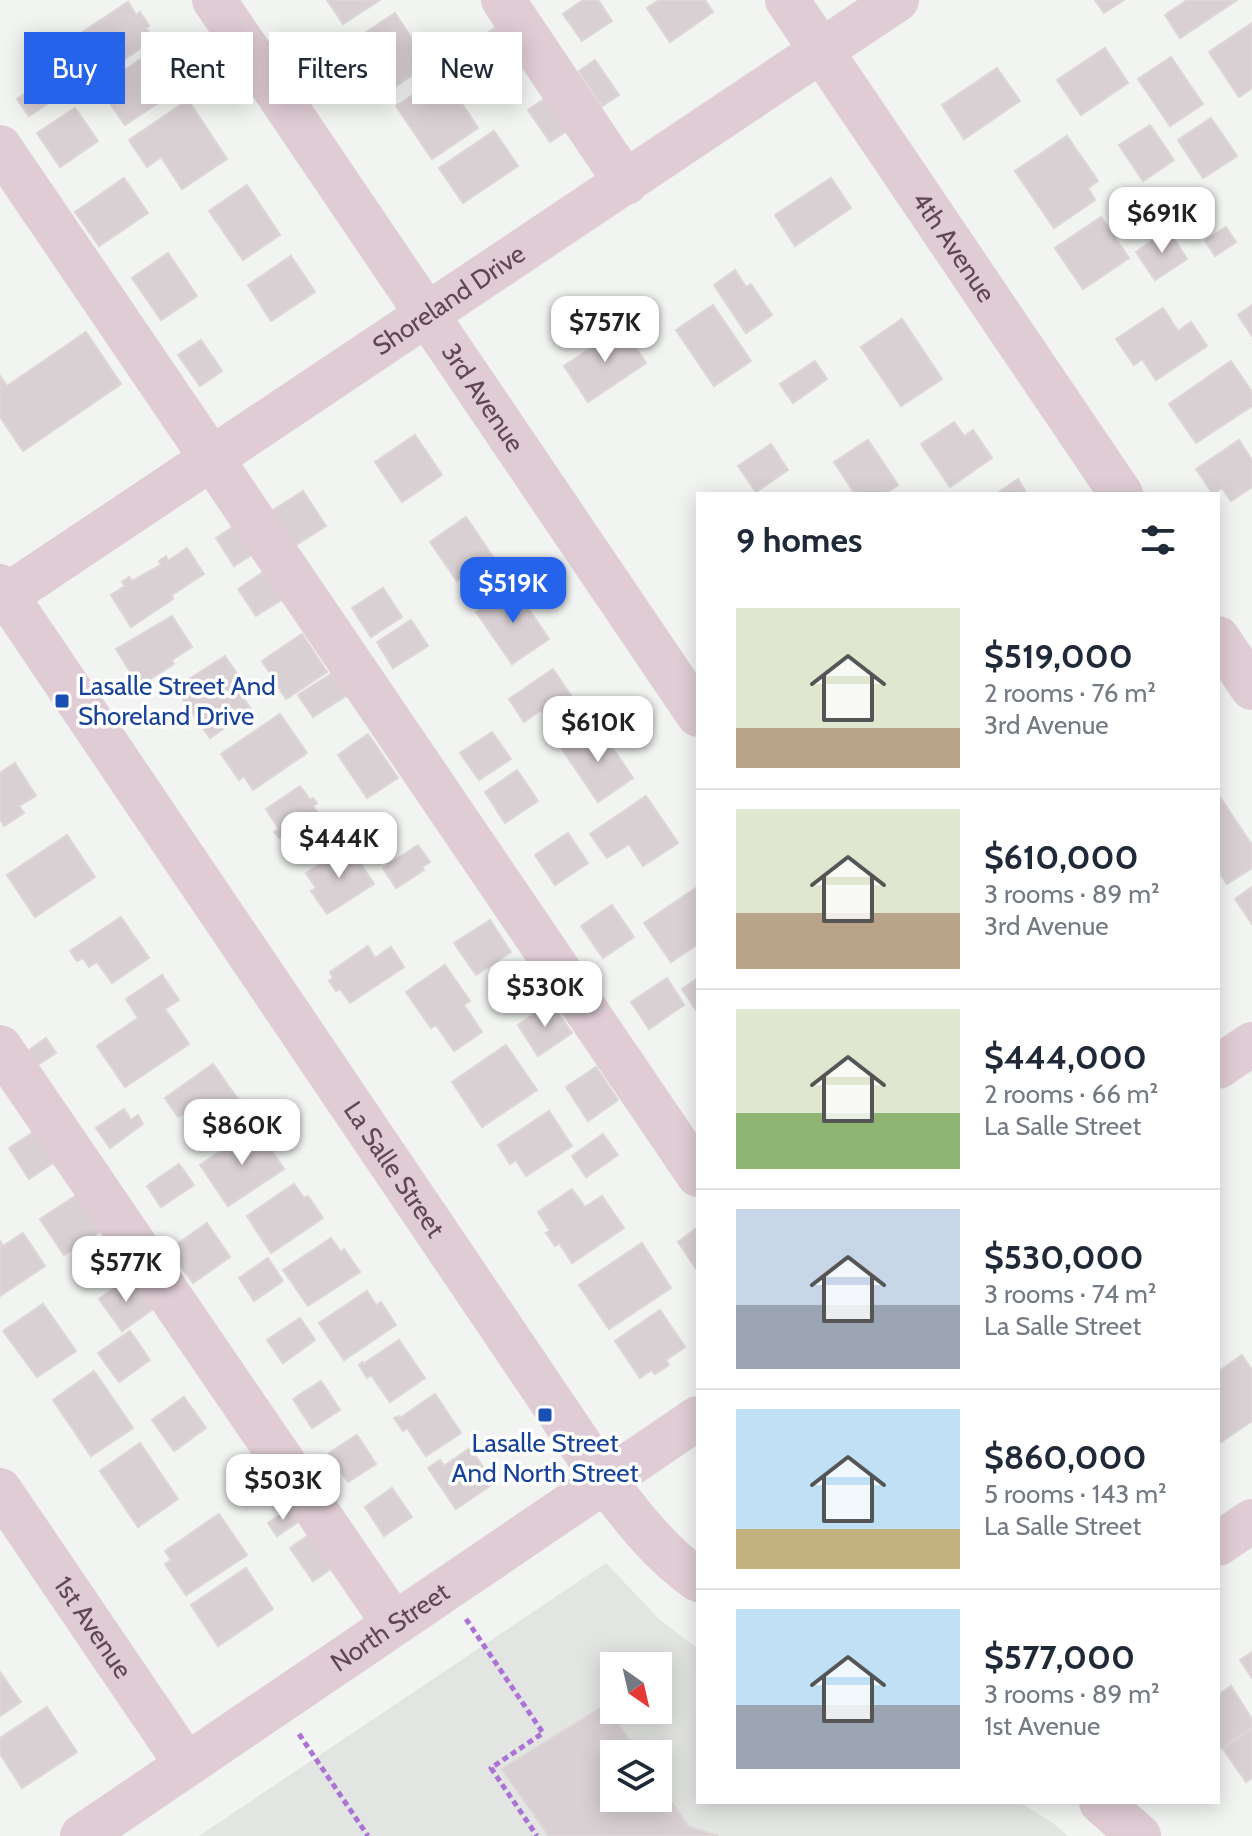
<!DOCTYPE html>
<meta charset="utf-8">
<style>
:root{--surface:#fff;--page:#f6f6f7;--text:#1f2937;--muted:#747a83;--line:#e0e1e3;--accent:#2563eb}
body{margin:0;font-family:Cabin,sans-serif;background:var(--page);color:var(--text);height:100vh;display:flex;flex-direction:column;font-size:30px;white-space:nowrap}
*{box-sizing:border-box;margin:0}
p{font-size:26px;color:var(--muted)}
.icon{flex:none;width:44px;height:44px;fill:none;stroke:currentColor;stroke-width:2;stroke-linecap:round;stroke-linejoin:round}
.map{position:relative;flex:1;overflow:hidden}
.panel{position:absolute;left:696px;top:492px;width:524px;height:1312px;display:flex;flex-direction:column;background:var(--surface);border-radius:0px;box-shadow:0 4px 20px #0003}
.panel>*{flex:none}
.top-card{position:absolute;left:24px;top:32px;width:552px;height:72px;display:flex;gap:16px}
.needle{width:52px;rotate:146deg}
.tools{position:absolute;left:600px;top:1652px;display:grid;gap:16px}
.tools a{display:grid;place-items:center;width:72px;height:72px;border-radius:0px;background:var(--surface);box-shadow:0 4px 20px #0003;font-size:40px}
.price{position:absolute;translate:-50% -68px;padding:0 18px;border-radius:16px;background:#fff;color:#222;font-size:26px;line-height:52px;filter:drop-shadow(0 2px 4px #0008)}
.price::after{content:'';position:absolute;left:50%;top:48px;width:24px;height:18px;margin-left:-12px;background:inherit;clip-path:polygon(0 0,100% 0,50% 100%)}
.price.current{background:var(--accent);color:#fff}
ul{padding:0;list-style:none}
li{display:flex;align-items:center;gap:24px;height:200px;padding:0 40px}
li+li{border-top:2px solid var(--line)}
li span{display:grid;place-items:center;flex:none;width:224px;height:160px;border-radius:0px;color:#555}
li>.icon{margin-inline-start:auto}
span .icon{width:96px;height:96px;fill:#fffc;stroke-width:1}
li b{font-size:34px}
h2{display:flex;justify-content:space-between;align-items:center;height:96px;padding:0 40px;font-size:34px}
.pill{padding:0 28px;border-radius:0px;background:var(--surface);box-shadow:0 4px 20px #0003;font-size:28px;line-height:72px}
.pill.current{background:var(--accent);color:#fff}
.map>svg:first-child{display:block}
</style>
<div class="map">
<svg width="1252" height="1836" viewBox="0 0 1252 1836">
<rect width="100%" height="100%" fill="#f1f4f1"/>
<!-- education -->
<path fill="#e3e5e2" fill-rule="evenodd" d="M606,1563L659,1619L698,1649V1802H1019L1053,1823L1068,1836H199ZM614,1666H658V1710H614ZM614,1754H658V1798H614Z"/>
<!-- building -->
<g fill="#d9d0d3" stroke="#ddd5d6" stroke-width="2">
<path d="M327,0H380L343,24Z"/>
<path d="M583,0H598L612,21L582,41L563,14Z"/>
<path d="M659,0H705L713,12L670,42L647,8Z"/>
<path d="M1095,0H1124L1104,13Z"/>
<path d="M1187,0H1237L1180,38L1165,15Z"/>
<path d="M128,2L136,15L140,12L149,26L146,28L154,39L107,71L81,33Z"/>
<path d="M395,13L429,64L387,92L353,41Z"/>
<path d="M1252,23V88L1239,97L1209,52Z"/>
<path d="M498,26L515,51L482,74L465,48Z"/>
<path d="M1105,48L1128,83L1081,115L1057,80Z"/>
<path d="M150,53L176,91L125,125L99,87Z"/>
<path d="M1171,57L1203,104L1170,126L1138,79Z"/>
<path d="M595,60L619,95L602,106L579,71Z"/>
<path d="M997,68L1020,101L964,139L942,105Z"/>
<path d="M443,75L478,128L432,159L396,106Z"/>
<path d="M45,80L57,97L29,116L17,99Z"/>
<path d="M556,91L578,123L550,142L528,110Z"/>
<path d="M188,100L227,159L182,189L161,157L147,167L129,140Z"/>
<path d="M75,108L98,141L60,167L37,133Z"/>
<path d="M1211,118L1237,156L1203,178L1178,140Z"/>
<path d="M1150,125L1174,160L1143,181L1119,145Z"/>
<path d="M494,131L518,166L463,203L439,168Z"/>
<path d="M1067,136L1098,181L1088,188L1095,200L1054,228L1015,171Z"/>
<path d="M124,178L148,213L99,246L75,212Z"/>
<path d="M831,178L851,208L795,246L775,215Z"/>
<path d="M247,185L280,235L243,260L209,211Z"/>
<path d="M1101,217L1129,258L1083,289L1055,248Z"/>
<path d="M1226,227L1236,242L1215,256L1205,241Z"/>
<path d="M1168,230L1187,259L1155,280L1136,252Z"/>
<path d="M168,253L197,296L161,320L132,278Z"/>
<path d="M291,256L315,292L271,321L248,285Z"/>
<path d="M735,270L746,287L751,284L772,315L746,333L714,285Z"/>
<path d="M713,305L751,361L714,386L676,330Z"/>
<path d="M1252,305V336L1238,315Z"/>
<path d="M1163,308L1178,331L1191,322L1207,346L1156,380L1142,359L1134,365L1116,339Z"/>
<path d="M902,319L942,379L901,406L861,347Z"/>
<path d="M622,327L646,363L588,402L564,366Z"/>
<path d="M86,332L121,384L23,451L0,417V376L7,386Z"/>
<path d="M201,340L222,371L200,386L178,355Z"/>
<path d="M815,361L827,379L793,403L780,384Z"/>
<path d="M1231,361L1252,392V406L1196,443L1169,404Z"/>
<path d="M954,422L964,436L973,430L992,458L950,487L921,444Z"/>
<path d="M415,435L442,475L402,502L375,462Z"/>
<path d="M868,440L898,485L885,494H863L861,491L855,494L834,462Z"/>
<path d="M1239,440L1252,460V487L1231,501L1222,488L1213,494L1196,469Z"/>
<path d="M771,444L788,470L756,492L738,466Z"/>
<path d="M1018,479L1027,494H996Z"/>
<path d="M303,491L326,526L296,545L273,510Z"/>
<path d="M466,517L493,557L457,581L430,542Z"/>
<path d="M245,519L264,547L234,566L216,538Z"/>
<path d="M187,548L204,574L172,595L173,599L131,627L111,595L125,586L122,582L129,577L132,581L161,565L159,561L166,556L168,561Z"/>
<path d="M265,571L283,599L256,616L238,589Z"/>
<path d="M513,586L549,639L512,664L476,612Z"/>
<path d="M383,588L402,617L371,637L352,608Z"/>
<path d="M172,616L192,647L172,660L174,664L139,686L116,649Z"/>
<path d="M411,620L428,646L393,668L377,642Z"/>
<path d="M302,634L327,672L286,699L262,661Z"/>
<path d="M225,656L244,684L237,689L251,709L210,738L175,688Z"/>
<path d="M553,669L582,712L554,730L541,710L524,722L509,699Z"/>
<path d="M331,674L346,696L313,717L298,695Z"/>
<path d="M280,714L307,753L253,790L244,776L239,780L221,754Z"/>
<path d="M597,725L633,778L598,802L562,749Z"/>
<path d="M492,732L511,759L479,780L460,753Z"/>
<path d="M368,734L398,778L367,798L338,755Z"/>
<path d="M15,763L36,796L19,806L24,813L4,826L0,819V773Z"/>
<path d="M517,770L538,801L505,823L485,792Z"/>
<path d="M300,786L310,800L313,798L317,803L313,806L334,836L300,860L283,835L279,838L274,832L279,829L266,809Z"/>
<path d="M1218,794L1252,845V868L1227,884L1218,871Z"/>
<path d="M646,796L678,843L643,866L629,844L607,858L590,834Z"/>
<path d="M568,833L588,863L555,885L535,855Z"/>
<path d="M67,835L95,877L35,917L7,875Z"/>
<path d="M418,845L430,862L422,867L424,870L396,888L383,868Z"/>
<path d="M349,846L374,884L327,914L311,891L316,888L306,873Z"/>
<path d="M1252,887V924L1235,899Z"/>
<path d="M696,888L698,891V944L671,962L644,923Z"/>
<path d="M612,905L634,937L603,958L581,926Z"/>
<path d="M121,917L149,958L112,983L97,962L89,967L83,958L77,961L70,951Z"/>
<path d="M490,920L511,952L476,975L454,943Z"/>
<path d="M368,946L375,958L391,947L404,967L350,1003L340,989L336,991L329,981L333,978L330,972Z"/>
<path d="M445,965L470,1001L464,1005L482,1032L454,1051L436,1025L431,1028L406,992Z"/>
<path d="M162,975L179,1000L165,1009L189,1044L125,1087L97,1046L138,1018L126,999Z"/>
<path d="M667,978L684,1005L649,1029L631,1002Z"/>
<path d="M698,978V1013L682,989Z"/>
<path d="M551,1002L572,1033L538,1056L518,1025Z"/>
<path d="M46,1038L56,1053L39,1064L29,1054V1050Z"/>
<path d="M506,1045L537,1090L482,1127L452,1082Z"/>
<path d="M213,1064L245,1109L206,1137L188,1111L178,1117L165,1098Z"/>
<path d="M596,1067L618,1100L588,1121L566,1087Z"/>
<path d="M124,1109L131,1120L138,1115L143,1124L110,1148L96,1128Z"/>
<path d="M549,1111L572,1146L526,1176L516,1160L510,1164L498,1145Z"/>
<path d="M41,1127L62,1157L29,1179L9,1148Z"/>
<path d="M256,1127L284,1169L228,1206L200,1165Z"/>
<path d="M603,1134L618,1155L586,1177L572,1156Z"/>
<path d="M179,1164L194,1185L161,1207L147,1186Z"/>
<path d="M294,1184L304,1198L308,1196L323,1218L271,1253L247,1216Z"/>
<path d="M572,1189L585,1207L602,1196L624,1228L572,1263L559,1243L555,1246L546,1233L550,1231L538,1212Z"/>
<path d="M77,1195L101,1231L64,1255L40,1219Z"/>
<path d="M207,1223L230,1257L193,1283L169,1250Z"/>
<path d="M698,1227V1270H697L678,1242Z"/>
<path d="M23,1233L45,1266L0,1296V1241L3,1246Z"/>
<path d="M331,1238L341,1252L344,1249L360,1272L308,1306L283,1270Z"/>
<path d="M642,1243L671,1288L609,1329L579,1285Z"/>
<path d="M268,1258L283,1281L254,1301L239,1278Z"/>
<path d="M130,1277L153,1309L122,1331L99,1299Z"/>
<path d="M367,1291L376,1305L381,1302L396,1325L344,1360L319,1323Z"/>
<path d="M43,1304L76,1351L37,1377L3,1331Z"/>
<path d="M660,1310L685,1347L666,1360L669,1365L655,1374L651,1370L640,1378L615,1341Z"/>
<path d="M300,1318L315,1340L283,1363L267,1340Z"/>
<path d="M130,1331L150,1360L119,1382L98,1353Z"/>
<path d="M399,1340L425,1378L390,1402L371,1375L367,1378L359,1365L362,1362L363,1364Z"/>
<path d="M1242,1355L1252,1370V1421L1218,1444V1372Z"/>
<path d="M94,1371L133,1428L91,1456L53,1400Z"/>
<path d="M321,1381L340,1410L312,1428L293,1399Z"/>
<path d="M435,1394L461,1433L426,1456L407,1428L403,1431L394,1418L399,1416L400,1418Z"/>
<path d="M184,1397L206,1428L174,1451L152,1420Z"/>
<path d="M357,1435L376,1464L348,1482L329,1453Z"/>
<path d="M140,1443L178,1499L138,1527L100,1471Z"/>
<path d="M470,1448L494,1483L456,1509L428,1468L440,1460L444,1466Z"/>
<path d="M263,1449L286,1481L254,1503L231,1471Z"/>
<path d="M392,1488L412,1517L384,1536L365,1507Z"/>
<path d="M289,1509L298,1522L277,1536L268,1523Z"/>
<path d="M219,1514L247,1555L186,1595L165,1564L171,1560L165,1551Z"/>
<path d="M315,1531L338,1564L313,1581L290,1548Z"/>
<path d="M246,1568L273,1609L218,1646L191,1605Z"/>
<path d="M1252,1652V1678L1240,1660Z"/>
<path d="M0,1672L21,1702L0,1716Z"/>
<path d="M1231,1686L1252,1719V1727L1218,1750V1695Z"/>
<path d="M605,1705L639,1754H614V1798H658V1782L689,1827L718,1836H549L502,1769Z"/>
<path d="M47,1707L77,1752L22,1788L0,1754V1738Z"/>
<path d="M1252,1729V1778L1246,1782L1223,1749Z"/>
</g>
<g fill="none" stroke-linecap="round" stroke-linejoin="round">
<!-- path -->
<g stroke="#ac72d5" stroke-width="5" stroke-dasharray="6 4" stroke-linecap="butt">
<path d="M466,1619L543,1733L491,1768L537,1836"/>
<path d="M299,1734L368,1836"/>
</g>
<!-- minor -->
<g stroke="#dfccd5" stroke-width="44">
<path id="s1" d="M214,0L698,715"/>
<path d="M503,0L626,183"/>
<path id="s2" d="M787,0L1121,494"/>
<path d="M0,147L698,1175"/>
<path id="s3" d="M0,586L605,1481C633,1518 660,1553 698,1580"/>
<path id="s4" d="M0,600L897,0"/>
<path d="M1218,638L1252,688"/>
<path d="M0,1047L394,1624"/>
<path d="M1218,1067L1252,1044"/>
<path id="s5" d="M0,1490L186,1764"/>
<path d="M1218,1544L1252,1521"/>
<path d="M1101,1802L1139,1836"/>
<path id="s6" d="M82,1836L698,1418"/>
</g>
</g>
<!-- markers -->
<g fill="#1a4fb4" stroke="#fff" stroke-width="3">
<rect x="54" y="693" width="16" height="16" rx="4"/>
<rect x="537" y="1407" width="16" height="16" rx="4"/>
</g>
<g text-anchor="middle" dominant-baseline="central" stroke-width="7" stroke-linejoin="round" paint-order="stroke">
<!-- street labels -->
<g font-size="26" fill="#614752" stroke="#fff">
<text stroke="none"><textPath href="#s2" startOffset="298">4th Avenue</textPath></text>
<text stroke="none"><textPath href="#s4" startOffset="540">Shoreland Drive</textPath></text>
<text stroke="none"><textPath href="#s1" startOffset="480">3rd Avenue</textPath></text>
<text stroke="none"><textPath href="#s3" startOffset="704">La Salle Street</textPath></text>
<text stroke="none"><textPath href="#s5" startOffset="166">1st Avenue</textPath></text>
<text stroke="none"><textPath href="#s6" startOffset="372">North Street</textPath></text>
</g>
<!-- transit labels -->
<g font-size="26" fill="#164399" stroke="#fff" text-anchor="start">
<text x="78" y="686">Lasalle Street And<tspan x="78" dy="30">Shoreland Drive</tspan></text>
<text x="545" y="1443" text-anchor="middle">Lasalle Street<tspan x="545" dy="30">And North Street</tspan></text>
</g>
</g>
</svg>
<div class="tools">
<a><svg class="needle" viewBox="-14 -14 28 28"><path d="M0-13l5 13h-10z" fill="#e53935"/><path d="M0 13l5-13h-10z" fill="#747a83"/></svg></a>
<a><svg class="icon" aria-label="layers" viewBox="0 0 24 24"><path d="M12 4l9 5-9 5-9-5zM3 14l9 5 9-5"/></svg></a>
</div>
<b class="price" style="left:1162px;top:255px">$691K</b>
<b class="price" style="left:605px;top:364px">$757K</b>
<b class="price current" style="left:513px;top:625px">$519K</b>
<b class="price" style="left:598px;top:764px">$610K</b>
<b class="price" style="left:339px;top:880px">$444K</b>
<b class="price" style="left:545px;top:1029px">$530K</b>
<b class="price" style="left:242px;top:1167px">$860K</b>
<b class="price" style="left:126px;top:1304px">$577K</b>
<b class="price" style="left:283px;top:1522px">$503K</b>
<div class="top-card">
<a class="pill current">Buy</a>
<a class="pill">Rent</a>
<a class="pill">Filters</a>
<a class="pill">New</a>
</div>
<section class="panel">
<h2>9 homes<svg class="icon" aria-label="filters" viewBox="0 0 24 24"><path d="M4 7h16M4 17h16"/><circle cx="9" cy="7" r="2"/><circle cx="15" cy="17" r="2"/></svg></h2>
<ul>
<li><span style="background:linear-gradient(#dfe7d0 75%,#b9a48a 0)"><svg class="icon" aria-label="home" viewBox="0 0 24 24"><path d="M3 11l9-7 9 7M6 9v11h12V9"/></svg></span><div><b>$519,000</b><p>2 rooms · 76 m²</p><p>3rd Avenue</p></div></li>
<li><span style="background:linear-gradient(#dfe7d0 65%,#b9a48a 0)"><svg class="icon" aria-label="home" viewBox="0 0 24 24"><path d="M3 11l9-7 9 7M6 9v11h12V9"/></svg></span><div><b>$610,000</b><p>3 rooms · 89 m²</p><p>3rd Avenue</p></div></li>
<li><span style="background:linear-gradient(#dfe7d0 65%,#8fb573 0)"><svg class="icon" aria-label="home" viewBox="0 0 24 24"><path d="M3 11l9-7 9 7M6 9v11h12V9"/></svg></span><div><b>$444,000</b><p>2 rooms · 66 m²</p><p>La Salle Street</p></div></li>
<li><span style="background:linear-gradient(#c9d6e8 60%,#9aa5b1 0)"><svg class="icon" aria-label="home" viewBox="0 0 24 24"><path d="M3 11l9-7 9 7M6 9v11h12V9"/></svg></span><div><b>$530,000</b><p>3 rooms · 74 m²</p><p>La Salle Street</p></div></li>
<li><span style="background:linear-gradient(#bfe0f5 75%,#c2b280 0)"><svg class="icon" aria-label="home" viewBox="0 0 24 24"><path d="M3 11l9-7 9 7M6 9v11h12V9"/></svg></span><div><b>$860,000</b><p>5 rooms · 143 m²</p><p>La Salle Street</p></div></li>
<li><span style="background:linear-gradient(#bfe0f5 60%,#9aa5b1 0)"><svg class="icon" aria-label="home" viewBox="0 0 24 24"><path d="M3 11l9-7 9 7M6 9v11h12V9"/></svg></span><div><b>$577,000</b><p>3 rooms · 89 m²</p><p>1st Avenue</p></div></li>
</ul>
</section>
</div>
